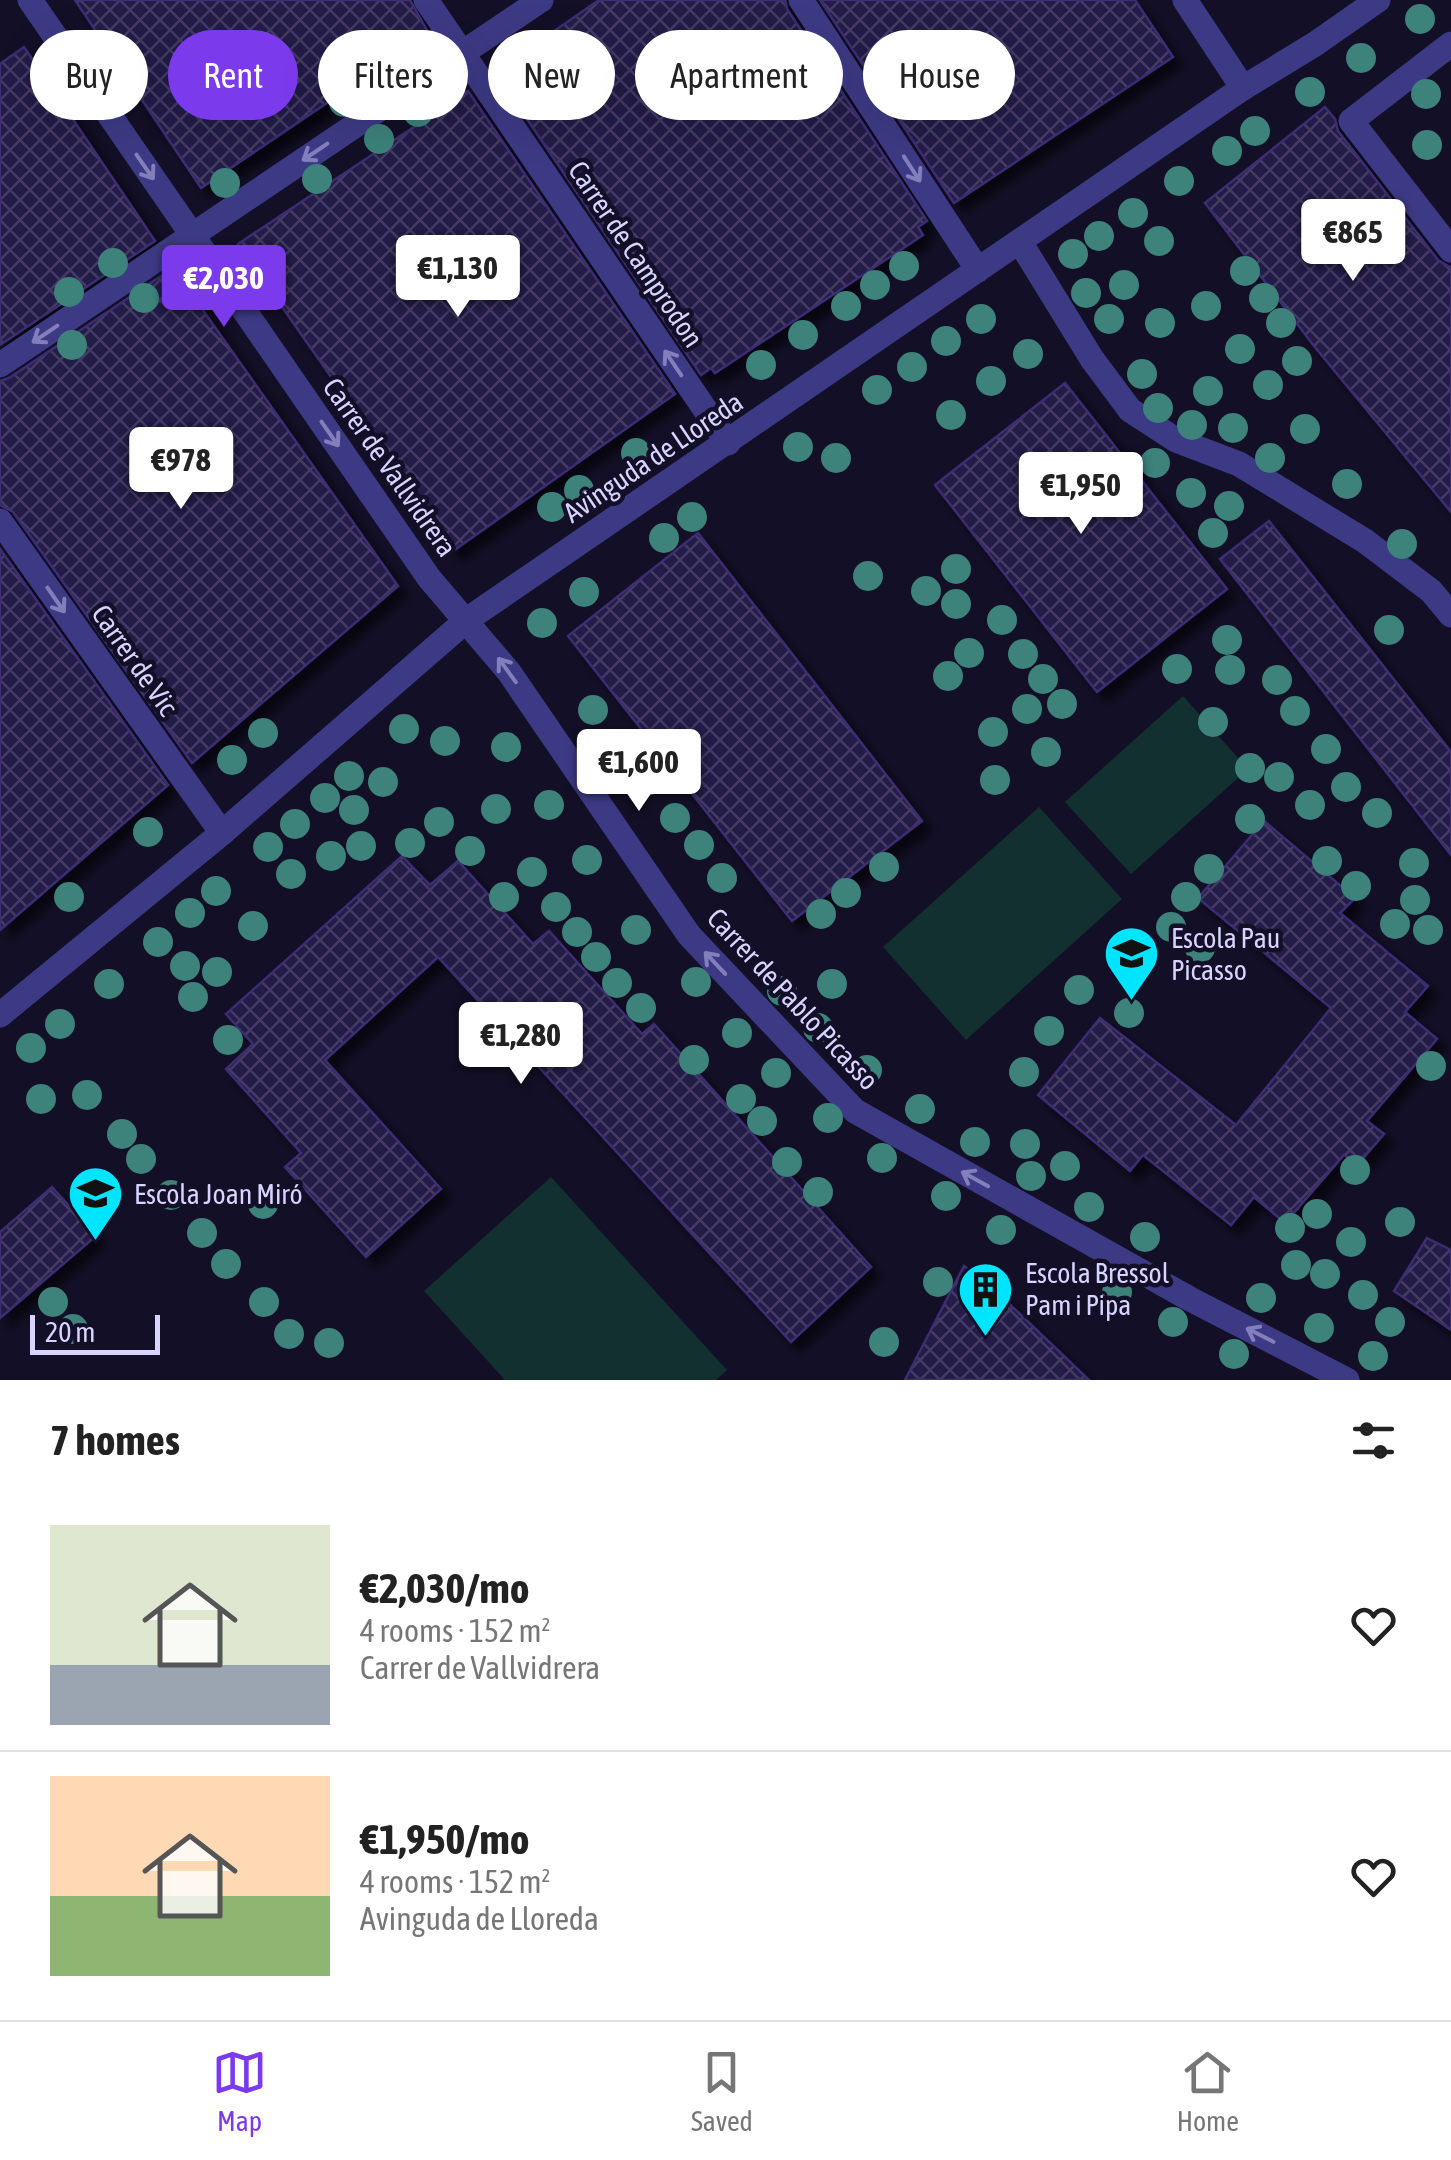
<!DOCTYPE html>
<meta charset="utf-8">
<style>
:root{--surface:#fff;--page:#f6f6f6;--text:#222;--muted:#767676;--line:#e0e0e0;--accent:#7c3aed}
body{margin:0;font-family:"Asap Condensed",sans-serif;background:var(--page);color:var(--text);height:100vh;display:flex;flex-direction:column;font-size:38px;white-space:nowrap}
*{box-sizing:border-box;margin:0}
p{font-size:32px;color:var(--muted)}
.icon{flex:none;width:55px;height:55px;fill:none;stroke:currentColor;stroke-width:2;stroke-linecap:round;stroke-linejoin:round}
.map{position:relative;height:1380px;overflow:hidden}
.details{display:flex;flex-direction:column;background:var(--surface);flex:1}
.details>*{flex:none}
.guide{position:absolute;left:30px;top:30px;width:1392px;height:90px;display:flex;gap:20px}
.scale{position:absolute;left:30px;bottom:25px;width:130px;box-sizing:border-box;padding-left:10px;border:5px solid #d9d4ff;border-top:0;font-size:28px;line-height:35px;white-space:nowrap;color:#d9d4ff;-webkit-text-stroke:8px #130f26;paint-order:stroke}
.price{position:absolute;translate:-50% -85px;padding:0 22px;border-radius:10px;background:#fff;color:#222;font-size:32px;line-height:65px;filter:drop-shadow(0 2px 5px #0008)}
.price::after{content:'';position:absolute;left:50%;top:60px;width:30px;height:22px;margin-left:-15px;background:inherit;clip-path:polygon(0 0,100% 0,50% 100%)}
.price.on{background:var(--accent);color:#fff}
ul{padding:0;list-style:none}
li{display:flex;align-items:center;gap:30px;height:250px;padding:0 50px}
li+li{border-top:2px solid var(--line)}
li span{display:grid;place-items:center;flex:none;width:280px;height:200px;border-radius:0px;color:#555}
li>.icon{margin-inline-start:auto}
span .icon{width:120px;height:120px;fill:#fffc;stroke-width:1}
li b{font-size:42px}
h2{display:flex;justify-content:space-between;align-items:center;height:120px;padding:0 50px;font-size:42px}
.pill{padding:0 35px;border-radius:45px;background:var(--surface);box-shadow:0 10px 40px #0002;font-size:35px;line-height:90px}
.pill.on{background:var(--accent);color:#fff}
.tab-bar{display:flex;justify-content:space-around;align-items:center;height:140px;border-top:2px solid var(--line);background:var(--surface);font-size:28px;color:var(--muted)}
.tab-bar a{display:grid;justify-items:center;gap:5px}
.tab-bar .on{color:var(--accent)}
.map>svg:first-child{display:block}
</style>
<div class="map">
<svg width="1451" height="1380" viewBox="0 0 1451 1380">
<defs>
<pattern id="building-cross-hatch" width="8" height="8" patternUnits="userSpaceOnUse" patternTransform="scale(2.5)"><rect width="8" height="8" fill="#241b47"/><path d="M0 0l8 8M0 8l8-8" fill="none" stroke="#433b63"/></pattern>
<filter id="shadow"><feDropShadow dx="9" dy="9" stdDeviation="5" flood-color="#0009"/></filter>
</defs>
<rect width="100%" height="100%" fill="#130f26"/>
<!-- grass -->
<g fill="#12302f">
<path d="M1183,696L1248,769L1131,874L1065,802Z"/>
<path d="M1039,807L1122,899L966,1040L883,947Z"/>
<path d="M551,1177L727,1370L716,1380H505L424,1291Z"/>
</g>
<!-- building -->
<g fill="url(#building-cross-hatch)" stroke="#3b2d73" stroke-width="2.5" filter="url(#shadow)">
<path d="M75,0H410L429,34L201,188Z"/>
<path d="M599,0H785L787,9L927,221L918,227L923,235L715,373L711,368L701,375L495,72Z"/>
<path d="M820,0H1135L1173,57L954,203Z"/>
<path d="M24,47L155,241L0,345V64Z"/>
<path d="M468,91L675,394L453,551L238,244Z"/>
<path d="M1325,107L1335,119L1338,131L1438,260L1451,268V512L1314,346L1205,203Z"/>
<path d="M173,268L398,586L192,763L13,512L0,505V381L9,378Z"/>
<path d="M1065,383L1227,589L1097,692L935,485Z"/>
<path d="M1269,521L1451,752V855L1220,559Z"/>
<path d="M698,533L922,821L792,921L568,636Z"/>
<path d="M0,549L168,785L0,930Z"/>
<path d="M1264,821L1355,898L1340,913L1428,986L1405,1012L1437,1039L1367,1121L1384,1134L1358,1164L1344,1155L1285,1223L1254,1197L1231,1225L1143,1155L1130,1171L1038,1095L1100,1018L1236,1125L1331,1008L1198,898Z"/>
<path d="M402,856L430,885L458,861L533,944L549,931L642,1034L654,1024L871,1267L791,1342L438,957L325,1060L441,1189L366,1257L285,1167L301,1153L226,1069L253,1044L226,1014Z"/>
<path d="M52,1187L96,1236L0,1318V1232Z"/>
<path d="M1427,1238L1451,1250V1330L1394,1291Z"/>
<path d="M964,1266L1000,1295L1089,1380H905Z"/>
</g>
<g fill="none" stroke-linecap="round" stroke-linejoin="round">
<!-- service -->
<path stroke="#3d3a85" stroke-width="25" d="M1020,242L1092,359L1130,410L1176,440L1239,464L1365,541L1431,591L1451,615"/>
<!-- pedestrian -->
<path stroke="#3d3a85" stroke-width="25" d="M1451,44L1351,121L1451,250"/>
<!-- minor -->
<g stroke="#3d3a85" stroke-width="25">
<path d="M30,0L429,578L509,672L689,935L855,1111L1190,1299L1347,1380"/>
<path d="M426,0L728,443"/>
<path d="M801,0L978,270"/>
<path d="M1185,0L1243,88"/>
<path d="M0,365L541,0"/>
<path d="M0,521L222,833"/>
<path d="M0,1015L222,833L468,619L1243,88L1315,44L1378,0"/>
</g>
</g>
<!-- trees -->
<g fill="#3d827b">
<circle cx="1420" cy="19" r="15"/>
<circle cx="1361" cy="58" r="15"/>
<circle cx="1310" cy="92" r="15"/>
<circle cx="1426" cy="94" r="15"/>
<circle cx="344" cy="102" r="15"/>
<circle cx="418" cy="112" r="15"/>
<circle cx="1255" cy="131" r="15"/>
<circle cx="379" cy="139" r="15"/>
<circle cx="1427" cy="145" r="15"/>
<circle cx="1227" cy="151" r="15"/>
<circle cx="317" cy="179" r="15"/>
<circle cx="1179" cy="181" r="15"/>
<circle cx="225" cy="183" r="15"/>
<circle cx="1133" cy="213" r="15"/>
<circle cx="1099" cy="236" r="15"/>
<circle cx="1159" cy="241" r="15"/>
<circle cx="1073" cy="254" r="15"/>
<circle cx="113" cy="263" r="15"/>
<circle cx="904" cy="266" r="15"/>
<circle cx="1245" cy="271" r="15"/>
<circle cx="875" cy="285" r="15"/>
<circle cx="1124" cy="285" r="15"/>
<circle cx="69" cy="292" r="15"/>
<circle cx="1086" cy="293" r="15"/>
<circle cx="144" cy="298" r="15"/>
<circle cx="1264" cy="298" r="15"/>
<circle cx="846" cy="306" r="15"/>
<circle cx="1206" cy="306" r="15"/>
<circle cx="981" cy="319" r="15"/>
<circle cx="1109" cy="319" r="15"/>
<circle cx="1160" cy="323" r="15"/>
<circle cx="1281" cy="323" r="15"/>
<circle cx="803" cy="335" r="15"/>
<circle cx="946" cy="341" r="15"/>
<circle cx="72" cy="345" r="15"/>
<circle cx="1240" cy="349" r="15"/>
<circle cx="1028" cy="354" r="15"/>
<circle cx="1297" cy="361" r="15"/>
<circle cx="761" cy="365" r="15"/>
<circle cx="912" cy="367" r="15"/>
<circle cx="1142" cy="374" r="15"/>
<circle cx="991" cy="381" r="15"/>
<circle cx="1268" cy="385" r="15"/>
<circle cx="877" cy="390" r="15"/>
<circle cx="1208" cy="391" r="15"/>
<circle cx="1158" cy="408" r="15"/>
<circle cx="951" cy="415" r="15"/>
<circle cx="1192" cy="425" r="15"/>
<circle cx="1233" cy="428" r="15"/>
<circle cx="1305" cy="429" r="15"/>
<circle cx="798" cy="447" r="15"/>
<circle cx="636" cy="453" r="15"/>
<circle cx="836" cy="458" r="15"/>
<circle cx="1270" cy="458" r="15"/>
<circle cx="1155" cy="463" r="15"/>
<circle cx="1347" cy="484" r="15"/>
<circle cx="579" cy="490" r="15"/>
<circle cx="1191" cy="493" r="15"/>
<circle cx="1229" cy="506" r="15"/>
<circle cx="552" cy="507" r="15"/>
<circle cx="692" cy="517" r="15"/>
<circle cx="1213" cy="533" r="15"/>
<circle cx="664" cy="538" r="15"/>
<circle cx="1402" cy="544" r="15"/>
<circle cx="956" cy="569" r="15"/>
<circle cx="868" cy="576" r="15"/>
<circle cx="926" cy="591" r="15"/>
<circle cx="584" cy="592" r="15"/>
<circle cx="956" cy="604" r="15"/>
<circle cx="1002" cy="620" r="15"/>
<circle cx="542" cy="623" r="15"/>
<circle cx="1389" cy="630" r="15"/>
<circle cx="1227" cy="640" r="15"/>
<circle cx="969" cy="653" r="15"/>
<circle cx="1023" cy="654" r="15"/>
<circle cx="1177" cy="669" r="15"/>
<circle cx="1230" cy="670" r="15"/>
<circle cx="948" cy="676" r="15"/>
<circle cx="1043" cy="679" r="15"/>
<circle cx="1277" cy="680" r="15"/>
<circle cx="1062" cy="704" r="15"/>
<circle cx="1027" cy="709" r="15"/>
<circle cx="593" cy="710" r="15"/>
<circle cx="1295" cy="711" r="15"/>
<circle cx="1213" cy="722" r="15"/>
<circle cx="404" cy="729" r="15"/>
<circle cx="993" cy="732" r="15"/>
<circle cx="263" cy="733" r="15"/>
<circle cx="445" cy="741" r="15"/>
<circle cx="506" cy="747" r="15"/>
<circle cx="625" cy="748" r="15"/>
<circle cx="1326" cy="749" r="15"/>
<circle cx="1046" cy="752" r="15"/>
<circle cx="232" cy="760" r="15"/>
<circle cx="1250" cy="768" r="15"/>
<circle cx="349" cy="776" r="15"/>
<circle cx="1279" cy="777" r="15"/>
<circle cx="995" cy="780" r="15"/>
<circle cx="647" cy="781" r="15"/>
<circle cx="383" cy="782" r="15"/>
<circle cx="1346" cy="787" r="15"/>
<circle cx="325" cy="798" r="15"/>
<circle cx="549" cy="805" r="15"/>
<circle cx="1310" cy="805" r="15"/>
<circle cx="496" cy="809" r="15"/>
<circle cx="354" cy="810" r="15"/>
<circle cx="1377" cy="813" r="15"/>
<circle cx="675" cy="818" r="15"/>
<circle cx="1250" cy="819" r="15"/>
<circle cx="439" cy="822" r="15"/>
<circle cx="295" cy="824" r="15"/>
<circle cx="148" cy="832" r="15"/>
<circle cx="410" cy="843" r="15"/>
<circle cx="699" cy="845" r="15"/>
<circle cx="361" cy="846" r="15"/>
<circle cx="268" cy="847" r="15"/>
<circle cx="470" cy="851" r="15"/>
<circle cx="331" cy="856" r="15"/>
<circle cx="587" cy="860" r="15"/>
<circle cx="1327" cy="861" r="15"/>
<circle cx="1414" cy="863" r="15"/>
<circle cx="884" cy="867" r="15"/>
<circle cx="1209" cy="869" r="15"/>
<circle cx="532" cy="872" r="15"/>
<circle cx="291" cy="874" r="15"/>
<circle cx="722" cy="878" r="15"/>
<circle cx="1356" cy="886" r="15"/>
<circle cx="216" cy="891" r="15"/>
<circle cx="846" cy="893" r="15"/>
<circle cx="69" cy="897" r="15"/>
<circle cx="504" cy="897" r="15"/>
<circle cx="1186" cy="897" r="15"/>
<circle cx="1415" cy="900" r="15"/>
<circle cx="556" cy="907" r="15"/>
<circle cx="190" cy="913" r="15"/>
<circle cx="821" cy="914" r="15"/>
<circle cx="1395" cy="924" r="15"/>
<circle cx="253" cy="926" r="15"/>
<circle cx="1171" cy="927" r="15"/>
<circle cx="636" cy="930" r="15"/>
<circle cx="1428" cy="930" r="15"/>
<circle cx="577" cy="932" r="15"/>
<circle cx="158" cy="942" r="15"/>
<circle cx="1200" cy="948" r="15"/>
<circle cx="596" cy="957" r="15"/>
<circle cx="1124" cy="963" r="15"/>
<circle cx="185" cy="966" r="15"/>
<circle cx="217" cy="972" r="15"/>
<circle cx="696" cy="982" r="15"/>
<circle cx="617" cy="983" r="15"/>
<circle cx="109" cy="984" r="15"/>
<circle cx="832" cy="984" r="15"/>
<circle cx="1079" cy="990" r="15"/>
<circle cx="782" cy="991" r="15"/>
<circle cx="193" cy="997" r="15"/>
<circle cx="641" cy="1008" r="15"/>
<circle cx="1129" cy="1013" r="15"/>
<circle cx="60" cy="1024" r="15"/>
<circle cx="818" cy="1028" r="15"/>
<circle cx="1049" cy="1031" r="15"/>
<circle cx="737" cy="1033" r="15"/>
<circle cx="228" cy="1040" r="15"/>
<circle cx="31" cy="1048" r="15"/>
<circle cx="694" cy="1060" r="15"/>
<circle cx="1431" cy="1066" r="15"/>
<circle cx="867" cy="1070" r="15"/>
<circle cx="1024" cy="1072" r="15"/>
<circle cx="776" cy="1073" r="15"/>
<circle cx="87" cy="1095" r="15"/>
<circle cx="41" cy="1099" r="15"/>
<circle cx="741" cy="1099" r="15"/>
<circle cx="920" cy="1109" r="15"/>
<circle cx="828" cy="1118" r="15"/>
<circle cx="762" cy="1121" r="15"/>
<circle cx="122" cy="1134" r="15"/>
<circle cx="975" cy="1142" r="15"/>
<circle cx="1025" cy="1144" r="15"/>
<circle cx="882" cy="1158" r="15"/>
<circle cx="141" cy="1159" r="15"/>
<circle cx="787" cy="1162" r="15"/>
<circle cx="1065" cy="1166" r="15"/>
<circle cx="1355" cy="1170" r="15"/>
<circle cx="1031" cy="1176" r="15"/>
<circle cx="818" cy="1192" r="15"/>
<circle cx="171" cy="1195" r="15"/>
<circle cx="946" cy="1196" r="15"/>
<circle cx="263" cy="1204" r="15"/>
<circle cx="1089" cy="1207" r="15"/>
<circle cx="1317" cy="1214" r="15"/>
<circle cx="1400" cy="1222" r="15"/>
<circle cx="1290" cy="1228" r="15"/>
<circle cx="1001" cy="1230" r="15"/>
<circle cx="202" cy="1233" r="15"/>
<circle cx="1145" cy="1237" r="15"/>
<circle cx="1351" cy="1242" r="15"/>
<circle cx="226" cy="1264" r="15"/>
<circle cx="1296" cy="1265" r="15"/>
<circle cx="1325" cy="1274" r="15"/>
<circle cx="938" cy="1282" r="15"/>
<circle cx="1117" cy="1292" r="15"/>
<circle cx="1363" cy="1295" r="15"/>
<circle cx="1261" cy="1298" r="15"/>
<circle cx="53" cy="1302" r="15"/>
<circle cx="264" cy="1302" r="15"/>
<circle cx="1173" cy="1322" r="15"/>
<circle cx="1390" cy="1322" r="15"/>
<circle cx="1319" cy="1328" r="15"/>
<circle cx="73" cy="1329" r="15"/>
<circle cx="289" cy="1334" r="15"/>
<circle cx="884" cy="1342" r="15"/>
<circle cx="329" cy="1343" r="15"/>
<circle cx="1234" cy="1354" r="15"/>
<circle cx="1373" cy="1356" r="15"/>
</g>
<!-- one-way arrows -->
<defs><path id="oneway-shaft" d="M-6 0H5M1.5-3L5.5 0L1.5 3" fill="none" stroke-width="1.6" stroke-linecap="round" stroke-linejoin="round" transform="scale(2.5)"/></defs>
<g stroke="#837fbc">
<use href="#oneway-shaft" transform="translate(315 152) rotate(146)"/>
<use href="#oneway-shaft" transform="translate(145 167) rotate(55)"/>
<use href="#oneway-shaft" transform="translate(912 169) rotate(57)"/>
<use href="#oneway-shaft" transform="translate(45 334) rotate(146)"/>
<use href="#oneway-shaft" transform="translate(673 363) rotate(-124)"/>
<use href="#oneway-shaft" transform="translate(330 434) rotate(55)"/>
<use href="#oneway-shaft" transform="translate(56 600) rotate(55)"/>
<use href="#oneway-shaft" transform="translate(507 670) rotate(-126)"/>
<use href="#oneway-shaft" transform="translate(715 963) rotate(-133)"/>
<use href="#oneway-shaft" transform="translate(975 1179) rotate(-151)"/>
<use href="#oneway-shaft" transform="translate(1260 1335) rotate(-153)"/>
</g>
<!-- icons -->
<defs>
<symbol id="school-pin" viewBox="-11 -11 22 30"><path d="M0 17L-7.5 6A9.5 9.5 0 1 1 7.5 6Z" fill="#00e5ff" stroke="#130f26"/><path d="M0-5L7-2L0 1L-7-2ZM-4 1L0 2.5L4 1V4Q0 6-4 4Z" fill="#111"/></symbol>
<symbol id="building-pin" viewBox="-11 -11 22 30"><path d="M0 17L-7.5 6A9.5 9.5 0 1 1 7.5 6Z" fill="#00e5ff" stroke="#130f26"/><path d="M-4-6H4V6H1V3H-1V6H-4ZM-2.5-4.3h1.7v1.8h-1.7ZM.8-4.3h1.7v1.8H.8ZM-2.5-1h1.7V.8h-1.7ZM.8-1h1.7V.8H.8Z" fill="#111"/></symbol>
</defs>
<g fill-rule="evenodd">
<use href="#school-pin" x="1100" y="922" width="63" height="86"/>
<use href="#school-pin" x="64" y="1162" width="63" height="86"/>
<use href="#building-pin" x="954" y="1258" width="63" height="86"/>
</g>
<g text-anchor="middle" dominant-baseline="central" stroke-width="9" stroke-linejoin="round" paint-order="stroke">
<!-- street labels -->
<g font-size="28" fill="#d9d4ff" stroke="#130f26">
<text transform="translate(636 254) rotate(56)">Carrer de Camprodon</text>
<text transform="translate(653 457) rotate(-34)">Avinguda de Lloreda</text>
<text transform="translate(390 467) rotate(55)">Carrer de Vallvidrera</text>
<text transform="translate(135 660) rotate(55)">Carrer de Vic</text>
<text transform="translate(793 999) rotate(47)">Carrer de Pablo Picasso</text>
</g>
<!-- poi labels -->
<g font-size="28" fill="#d9d4ff" stroke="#130f26" text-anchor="start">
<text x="1171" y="938">Escola Pau<tspan x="1171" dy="32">Picasso</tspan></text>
<text x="134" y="1194">Escola Joan Miró</text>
<text x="1025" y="1273">Escola Bressol<tspan x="1025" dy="32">Pam i Pipa</tspan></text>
</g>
</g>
</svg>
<div class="scale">20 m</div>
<b class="price" style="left:1353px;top:284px">€865</b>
<b class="price" style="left:458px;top:320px">€1,130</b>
<b class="price on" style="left:224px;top:330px">€2,030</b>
<b class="price" style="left:181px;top:512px">€978</b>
<b class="price" style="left:1081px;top:537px">€1,950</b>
<b class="price" style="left:639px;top:814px">€1,600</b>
<b class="price" style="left:521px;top:1087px">€1,280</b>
<div class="guide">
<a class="pill">Buy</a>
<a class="pill on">Rent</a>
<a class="pill">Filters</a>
<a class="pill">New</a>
<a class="pill">Apartment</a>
<a class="pill">House</a>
</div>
</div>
<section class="details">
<h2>7 homes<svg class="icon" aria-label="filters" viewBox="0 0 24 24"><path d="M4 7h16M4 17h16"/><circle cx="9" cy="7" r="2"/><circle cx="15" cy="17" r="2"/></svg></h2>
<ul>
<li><span style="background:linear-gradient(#dfe7d0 70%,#9aa5b1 0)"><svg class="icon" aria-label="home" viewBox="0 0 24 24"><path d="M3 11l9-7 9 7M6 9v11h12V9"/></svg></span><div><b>€2,030/mo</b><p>4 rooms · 152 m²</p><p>Carrer de Vallvidrera</p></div><svg class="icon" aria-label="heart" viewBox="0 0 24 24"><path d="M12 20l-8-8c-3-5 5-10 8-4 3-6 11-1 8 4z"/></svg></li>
<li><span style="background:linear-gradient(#ffd9b3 60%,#8fb573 0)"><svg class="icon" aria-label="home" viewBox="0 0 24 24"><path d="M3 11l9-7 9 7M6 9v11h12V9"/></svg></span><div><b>€1,950/mo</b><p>4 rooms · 152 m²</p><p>Avinguda de Lloreda</p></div><svg class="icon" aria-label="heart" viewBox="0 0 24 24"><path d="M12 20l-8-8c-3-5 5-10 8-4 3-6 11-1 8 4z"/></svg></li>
</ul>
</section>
<nav class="tab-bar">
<a class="on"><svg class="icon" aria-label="map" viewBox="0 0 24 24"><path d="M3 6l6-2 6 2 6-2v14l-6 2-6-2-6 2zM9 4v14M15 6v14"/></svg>Map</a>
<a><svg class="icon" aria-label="saved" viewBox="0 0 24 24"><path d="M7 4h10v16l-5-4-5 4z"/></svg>Saved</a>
<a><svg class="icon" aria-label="home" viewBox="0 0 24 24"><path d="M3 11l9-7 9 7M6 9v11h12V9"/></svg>Home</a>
</nav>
